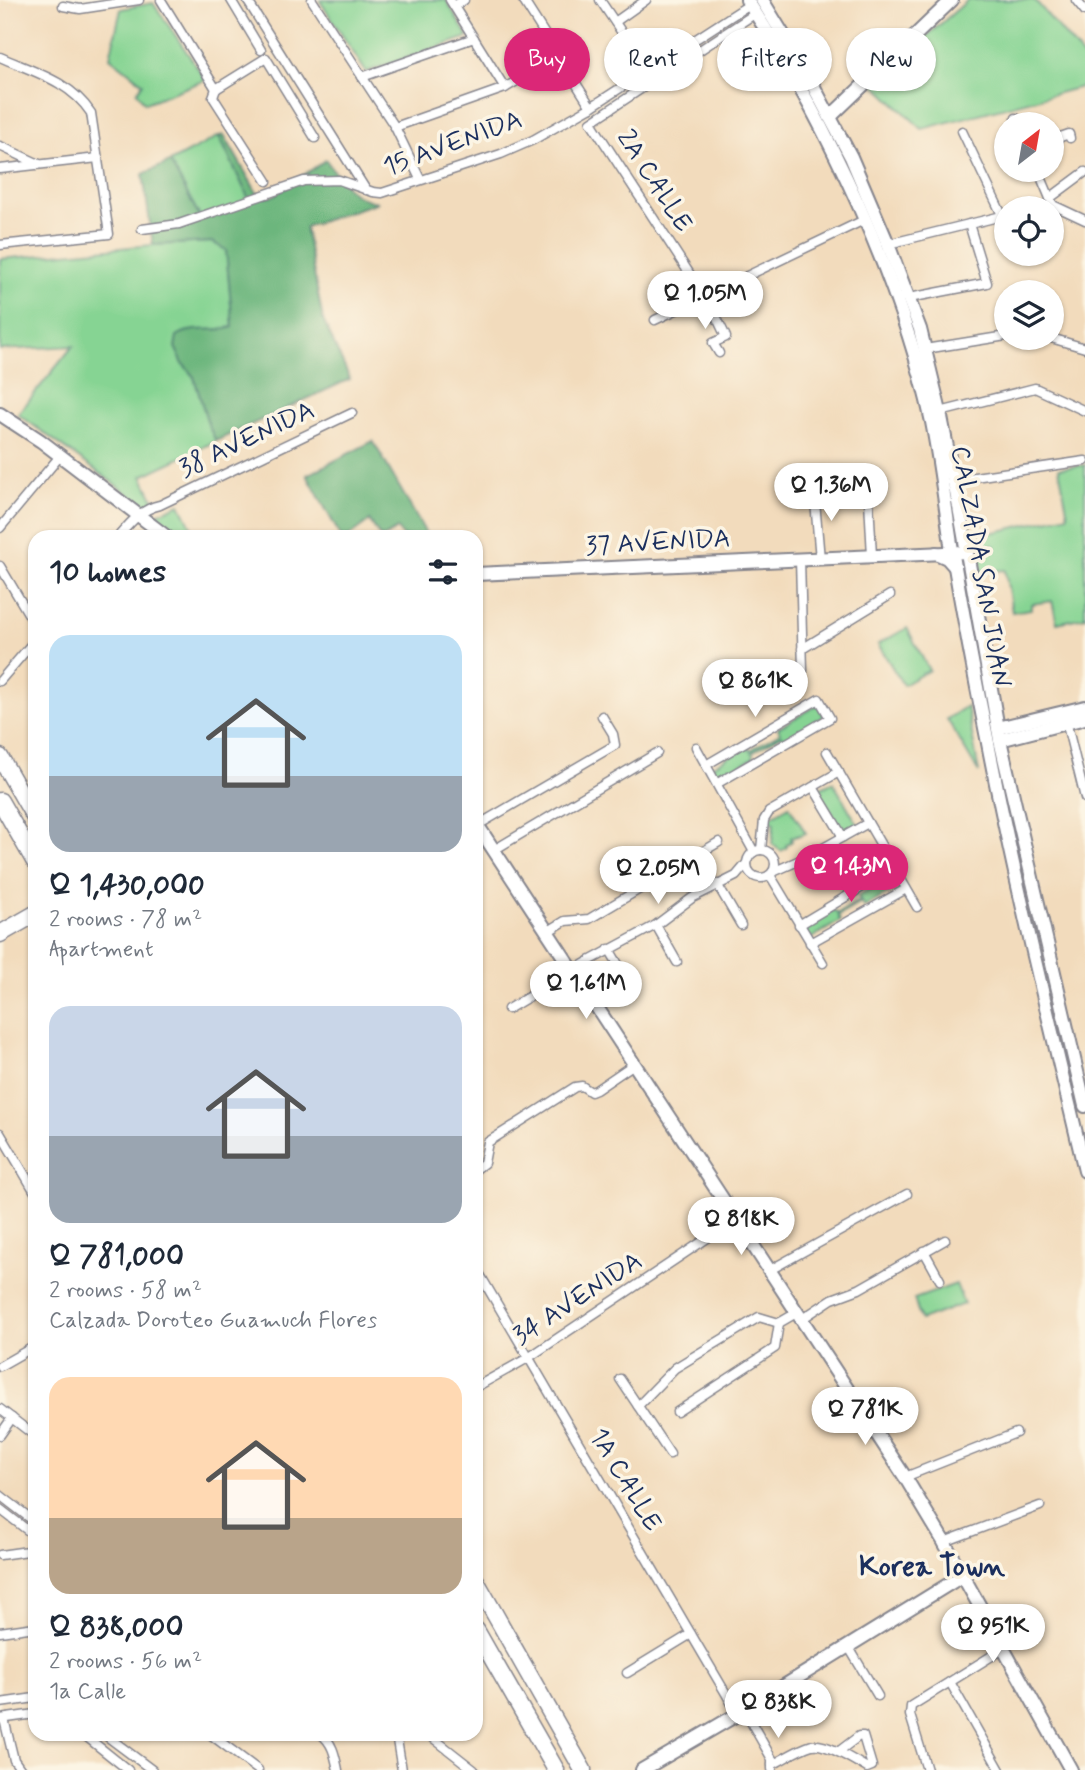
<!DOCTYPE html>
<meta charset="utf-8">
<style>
:root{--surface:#fff;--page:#f6f6f7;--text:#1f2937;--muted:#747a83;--accent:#db2777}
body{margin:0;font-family:Mynerve,sans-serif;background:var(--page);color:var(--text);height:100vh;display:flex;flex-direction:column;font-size:26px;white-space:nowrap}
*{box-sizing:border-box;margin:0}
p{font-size:23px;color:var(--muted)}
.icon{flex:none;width:38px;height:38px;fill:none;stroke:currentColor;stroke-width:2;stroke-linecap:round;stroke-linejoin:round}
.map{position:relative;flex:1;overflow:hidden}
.sheet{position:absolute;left:28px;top:530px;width:455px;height:1211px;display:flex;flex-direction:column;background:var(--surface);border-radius:21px;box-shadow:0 2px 5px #0004}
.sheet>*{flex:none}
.guide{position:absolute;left:504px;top:28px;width:476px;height:63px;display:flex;gap:14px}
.needle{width:46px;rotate:31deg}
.controls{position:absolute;left:994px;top:112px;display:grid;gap:14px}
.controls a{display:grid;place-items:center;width:70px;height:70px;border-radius:50%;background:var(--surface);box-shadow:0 2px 5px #0004;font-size:35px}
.price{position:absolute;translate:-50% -60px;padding:0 16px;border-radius:24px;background:#fff;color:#222;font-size:23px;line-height:46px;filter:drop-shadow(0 2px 4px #0008)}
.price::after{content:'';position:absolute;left:50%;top:42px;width:21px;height:16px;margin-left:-10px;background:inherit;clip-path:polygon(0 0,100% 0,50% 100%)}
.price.active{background:var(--accent);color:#fff}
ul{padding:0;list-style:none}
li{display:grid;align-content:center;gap:14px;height:371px;padding:0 21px}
li span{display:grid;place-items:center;height:217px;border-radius:21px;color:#555}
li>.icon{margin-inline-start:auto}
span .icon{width:126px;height:126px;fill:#fffc;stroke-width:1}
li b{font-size:30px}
h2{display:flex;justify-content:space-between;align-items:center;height:84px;padding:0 21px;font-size:30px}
.chip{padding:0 24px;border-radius:32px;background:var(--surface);box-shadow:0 2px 5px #0004;font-size:24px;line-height:63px}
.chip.active{background:var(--accent);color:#fff}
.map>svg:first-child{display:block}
</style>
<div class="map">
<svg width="1085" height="1770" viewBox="0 0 1085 1770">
<rect width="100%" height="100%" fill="#fcf5e5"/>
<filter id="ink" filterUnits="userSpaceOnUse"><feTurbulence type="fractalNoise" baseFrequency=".0143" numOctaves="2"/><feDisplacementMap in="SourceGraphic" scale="14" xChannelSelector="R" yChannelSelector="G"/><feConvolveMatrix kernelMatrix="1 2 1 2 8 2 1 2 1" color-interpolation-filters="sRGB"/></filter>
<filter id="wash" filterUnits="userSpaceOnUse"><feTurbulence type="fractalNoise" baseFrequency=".00686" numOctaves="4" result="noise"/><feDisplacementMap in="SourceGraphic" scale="28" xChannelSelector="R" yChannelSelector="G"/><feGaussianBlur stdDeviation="1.57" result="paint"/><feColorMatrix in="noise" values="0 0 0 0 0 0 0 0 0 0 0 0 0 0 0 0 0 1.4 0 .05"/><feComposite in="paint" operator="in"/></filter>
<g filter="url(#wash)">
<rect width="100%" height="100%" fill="#f2dbbc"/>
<!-- green -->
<g fill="#86d493" stroke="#508278" stroke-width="2">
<path d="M323,0H446L468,37L366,72L320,1Z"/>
<path d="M968,0H1035L1085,59V86L922,129L873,83Z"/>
<path d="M153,3L206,80L145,103L137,92L143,83L110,57L121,9Z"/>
<path d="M219,136L250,199L231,210L200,217L170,162Z"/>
<path d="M212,242L226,250L233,327L209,331L183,364L194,377L209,427L216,441L142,476L155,502L145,506L18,414L73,346L0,350V259L153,245Z"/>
<path d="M1085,465V617L1057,623L1052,601L1031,604V609L1012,612L1005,570L975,572L973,560L982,558L981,552L995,550L994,545L970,547L969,538L1068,515L1059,468Z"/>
<path d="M180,504L193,530L182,536L155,515Z"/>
<path d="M907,628L929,670L903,685L878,644Z"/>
<path d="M818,705L824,716L785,740L782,735L752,752L754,757L718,778L711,767L747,745L750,750L780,733L778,728Z"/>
<path d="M967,706L979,773L947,719Z"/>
<path d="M833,782L858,825L844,833L818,790Z"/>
<path d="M789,806L806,833L791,838L792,841L786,845L787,847L781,851L772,844L774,823L770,821V817Z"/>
<path d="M890,878L895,889L864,907L861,902L838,916L840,921L810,939L803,928L834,910L837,914L860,900L858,896Z"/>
<path d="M956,1284L964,1304L921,1320L914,1299Z"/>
</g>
<!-- forest -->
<g fill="#6cb67d" stroke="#44726e" stroke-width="2">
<path d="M224,135L257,193L265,197L273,196L326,160C341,181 351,199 378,202L305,227L323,320L350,379L216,441L209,427L194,377L183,364L175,347L177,336C193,325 215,333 233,327L226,250L212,242L153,245L143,174L170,162L200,217L231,210L249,199L219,136Z"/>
<path d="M373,441L428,537H403L397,529L384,537H380L370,521L348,537H341L307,475Z"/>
</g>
</g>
<g filter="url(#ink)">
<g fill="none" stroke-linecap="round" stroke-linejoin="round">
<defs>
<g id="street">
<path d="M161,0L216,89"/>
<path d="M231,0L261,50"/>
<path d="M247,0L366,190"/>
<path d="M312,0L395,127L420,179"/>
<path d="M450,0L505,88"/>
<path d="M523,0L591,107"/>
<path d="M600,0L647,70"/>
<path d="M1076,0L1085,11"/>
<path d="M63,6L80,9L139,0"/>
<path d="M454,6L464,0"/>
<path d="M615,22L646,0"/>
<path d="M0,57C34,72 70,81 91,113L109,234L0,245"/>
<path d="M362,77L474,38"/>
<path d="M216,89L266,58L315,138"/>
<path d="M216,89L213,97L267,181"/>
<path d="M1016,118L1018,124"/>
<path d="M395,127L505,88L558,56"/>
<path d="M962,131L1002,215"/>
<path d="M1052,140L1069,134L1070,138"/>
<path d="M0,146L39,164"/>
<path d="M0,169L98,158"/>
<path d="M1038,170L1052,203"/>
<path d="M1050,198L1085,172"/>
<path d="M1038,208L1053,205L1085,220"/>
<path d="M142,229L179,224L304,181L339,180L373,192L382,193L501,154L533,140L591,107L750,4"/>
<path d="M888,244L1006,215"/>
<path d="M706,295L726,337L713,343L719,353"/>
<path d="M704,296L591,122L756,13"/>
<path d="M909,298L987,283L969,224"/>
<path d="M655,320L864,220"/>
<path d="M1051,338L1085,348"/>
<path d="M925,349L1006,336"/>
<path d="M940,412L1035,388L1085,411"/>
<path d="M954,480L1085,461"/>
<path d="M868,482L872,556"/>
<path d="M814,490L820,559"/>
<path d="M0,528L60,456"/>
<path d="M118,537C130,523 141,509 160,505L352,413"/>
<path d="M800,559L803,671"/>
<path d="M0,566L35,625"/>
<path d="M802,649L890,595"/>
<path d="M0,681L35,640"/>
<path d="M1066,721L1085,798"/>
<path d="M696,747L754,852"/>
<path d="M827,752L917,907"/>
<path d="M706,765L819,699L830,718L718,783"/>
<path d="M813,787L843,837"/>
<path d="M478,825L615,745L613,734L602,716"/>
<circle cx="761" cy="864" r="14"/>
<path d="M494,850L657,753"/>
<path d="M761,850L764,820L769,812L839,772"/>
<path d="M773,872L807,857L868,823"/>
<path d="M770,875L823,963"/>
<path d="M717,884L741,925"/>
<path d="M656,925L677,962"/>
<path d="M799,925L894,868"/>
<path d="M547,932L565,921L589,919L719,842"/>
<path d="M810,943L906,889"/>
<path d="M609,949L630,984"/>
<path d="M508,1009L591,960L656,925L692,898L736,876L747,863"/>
<path d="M0,1133L35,1192"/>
<path d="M476,1169L484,1163L488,1142L575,1087L582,1086L591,1092L596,1090L634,1064"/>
<path d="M924,1251L940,1280"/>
<path d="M476,1268L738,1714"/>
<path d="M770,1270L907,1194"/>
<path d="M802,1319L832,1299L859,1289L945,1240"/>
<path d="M779,1323L798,1312"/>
<path d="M0,1366L35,1346"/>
<path d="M620,1379L670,1454"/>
<path d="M476,1387L528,1358L736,1219"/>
<path d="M638,1406L675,1368L759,1317L779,1323"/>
<path d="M0,1409L35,1436"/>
<path d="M677,1412L775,1348L779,1323"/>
<path d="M0,1435L12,1418"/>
<path d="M905,1477L1016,1433"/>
<path d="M0,1495L35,1522"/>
<path d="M0,1509L35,1536"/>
<path d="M944,1542L1040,1506"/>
<path d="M0,1555L35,1550"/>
<path d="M0,1632L35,1627"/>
<path d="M848,1646L878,1696"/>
<path d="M627,1673L691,1634"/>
<path d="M950,1682L1000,1770"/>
<path d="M0,1703L35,1698"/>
<path d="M0,1719L35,1714"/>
<path d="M4,1719L14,1760L21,1770"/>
<path d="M751,1722L772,1759V1769"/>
<path d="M83,1734L128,1770"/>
<path d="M104,1734L152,1770"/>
<path d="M210,1734L258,1770"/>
<path d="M321,1734C333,1743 335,1756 338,1770"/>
<path d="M396,1734L402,1770"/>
<path d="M428,1734L474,1770"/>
<path d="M772,1765C784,1759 798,1749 812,1745C826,1742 855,1761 867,1768L872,1766L863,1736H859L838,1752"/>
<path d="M927,1770L910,1715L911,1706L1003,1649"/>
</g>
<g id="secondary">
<path d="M830,117L952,0"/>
<path d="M0,414L41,441L167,537"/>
<path d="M476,574L967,552"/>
<path d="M998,728L1085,707"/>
<path d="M1000,740L1085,718"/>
<path d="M476,823L905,1477L944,1542L1071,1770"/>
<path d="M642,1770L745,1710L962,1576"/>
</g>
<g id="primary">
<path d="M747,0C827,122 901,280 932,422C940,462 945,504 951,544C962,609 974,674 987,738C1015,884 1051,1027 1085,1171"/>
<path d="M762,0L806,72L851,157L888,244L920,329L940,412L959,507L1000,740L1085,1106"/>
<path d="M936,553L947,558L955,567"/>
</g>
<g id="highway">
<path d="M0,757L35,818"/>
<path d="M0,801L35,862"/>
<path d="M0,934L35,914"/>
<path d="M476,1581L583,1770"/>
<path d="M476,1630L556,1770"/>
</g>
</defs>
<!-- street casing -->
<use href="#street" stroke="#86858d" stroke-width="11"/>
<!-- secondary casing -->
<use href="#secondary" stroke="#86858d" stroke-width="16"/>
<!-- primary casing -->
<use href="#primary" stroke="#86858d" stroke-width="16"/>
<!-- highway casing -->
<use href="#highway" stroke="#86858d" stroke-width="19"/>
<!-- street -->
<use href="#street" stroke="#fff" stroke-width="8"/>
<!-- secondary -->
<use href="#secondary" stroke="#fff" stroke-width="12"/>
<!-- primary -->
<use href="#primary" stroke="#fff" stroke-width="12"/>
<!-- highway -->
<use href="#highway" stroke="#fff" stroke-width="16"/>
</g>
</g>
<g text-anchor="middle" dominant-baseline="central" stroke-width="7" stroke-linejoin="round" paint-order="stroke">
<!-- street labels -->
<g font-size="26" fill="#1b2f5e" stroke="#fcf5e5">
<text transform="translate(453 144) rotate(-20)">15 AVENIDA</text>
<text transform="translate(654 181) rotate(57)">2A CALLE</text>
<text transform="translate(247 440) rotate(-25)">38 AVENIDA</text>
<text transform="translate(658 543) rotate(-3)">37 AVENIDA</text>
<text transform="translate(980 567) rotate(80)">CALZADA SAN JUAN</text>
<text transform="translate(578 1299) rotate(-33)">34 AVENIDA</text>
<text transform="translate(625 1480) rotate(59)">1A CALLE</text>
</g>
<!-- neighbourhood labels -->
<g font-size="28" font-weight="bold" fill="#1b2f5e" stroke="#fcf5e5">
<text x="932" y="1567">Korea Town</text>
</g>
</g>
</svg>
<div class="controls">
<a><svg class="needle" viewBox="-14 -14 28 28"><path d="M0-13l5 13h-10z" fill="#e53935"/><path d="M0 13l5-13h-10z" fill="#747a83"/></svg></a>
<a><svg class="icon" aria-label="locate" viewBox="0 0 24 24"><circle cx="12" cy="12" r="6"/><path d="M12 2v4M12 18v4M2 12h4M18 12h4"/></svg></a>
<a><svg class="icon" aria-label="layers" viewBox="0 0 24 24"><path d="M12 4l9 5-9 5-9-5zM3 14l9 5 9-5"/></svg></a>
</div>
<b class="price" style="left:705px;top:331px">Q 1.05M</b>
<b class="price" style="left:831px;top:523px">Q 1.36M</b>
<b class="price" style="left:755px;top:719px">Q 861K</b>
<b class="price active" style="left:851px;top:904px">Q 1.43M</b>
<b class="price" style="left:658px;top:906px">Q 2.05M</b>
<b class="price" style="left:586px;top:1021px">Q 1.61M</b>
<b class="price" style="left:741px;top:1257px">Q 818K</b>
<b class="price" style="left:865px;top:1447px">Q 781K</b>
<b class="price" style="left:993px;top:1664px">Q 951K</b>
<b class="price" style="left:778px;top:1740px">Q 838K</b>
<div class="guide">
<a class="chip active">Buy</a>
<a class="chip">Rent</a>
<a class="chip">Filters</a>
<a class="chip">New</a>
</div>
<section class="sheet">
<h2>10 homes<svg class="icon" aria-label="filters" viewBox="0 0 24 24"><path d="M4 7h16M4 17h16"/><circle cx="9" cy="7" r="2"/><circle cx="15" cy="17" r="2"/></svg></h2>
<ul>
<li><span style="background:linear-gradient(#bfe0f5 65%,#9aa5b1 0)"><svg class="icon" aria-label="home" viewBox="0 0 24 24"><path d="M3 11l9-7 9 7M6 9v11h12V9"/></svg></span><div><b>Q 1,430,000</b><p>2 rooms · 78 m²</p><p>Apartment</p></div></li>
<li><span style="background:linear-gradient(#c9d6e8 60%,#9aa5b1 0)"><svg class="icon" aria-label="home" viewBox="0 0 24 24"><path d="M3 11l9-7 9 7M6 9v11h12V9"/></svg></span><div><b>Q 781,000</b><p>2 rooms · 58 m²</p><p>Calzada Doroteo Guamuch Flores</p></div></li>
<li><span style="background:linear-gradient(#ffd9b3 65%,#b9a48a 0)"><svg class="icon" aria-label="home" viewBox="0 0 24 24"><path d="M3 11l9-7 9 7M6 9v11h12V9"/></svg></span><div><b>Q 838,000</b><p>2 rooms · 56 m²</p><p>1a Calle</p></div></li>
</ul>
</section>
</div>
